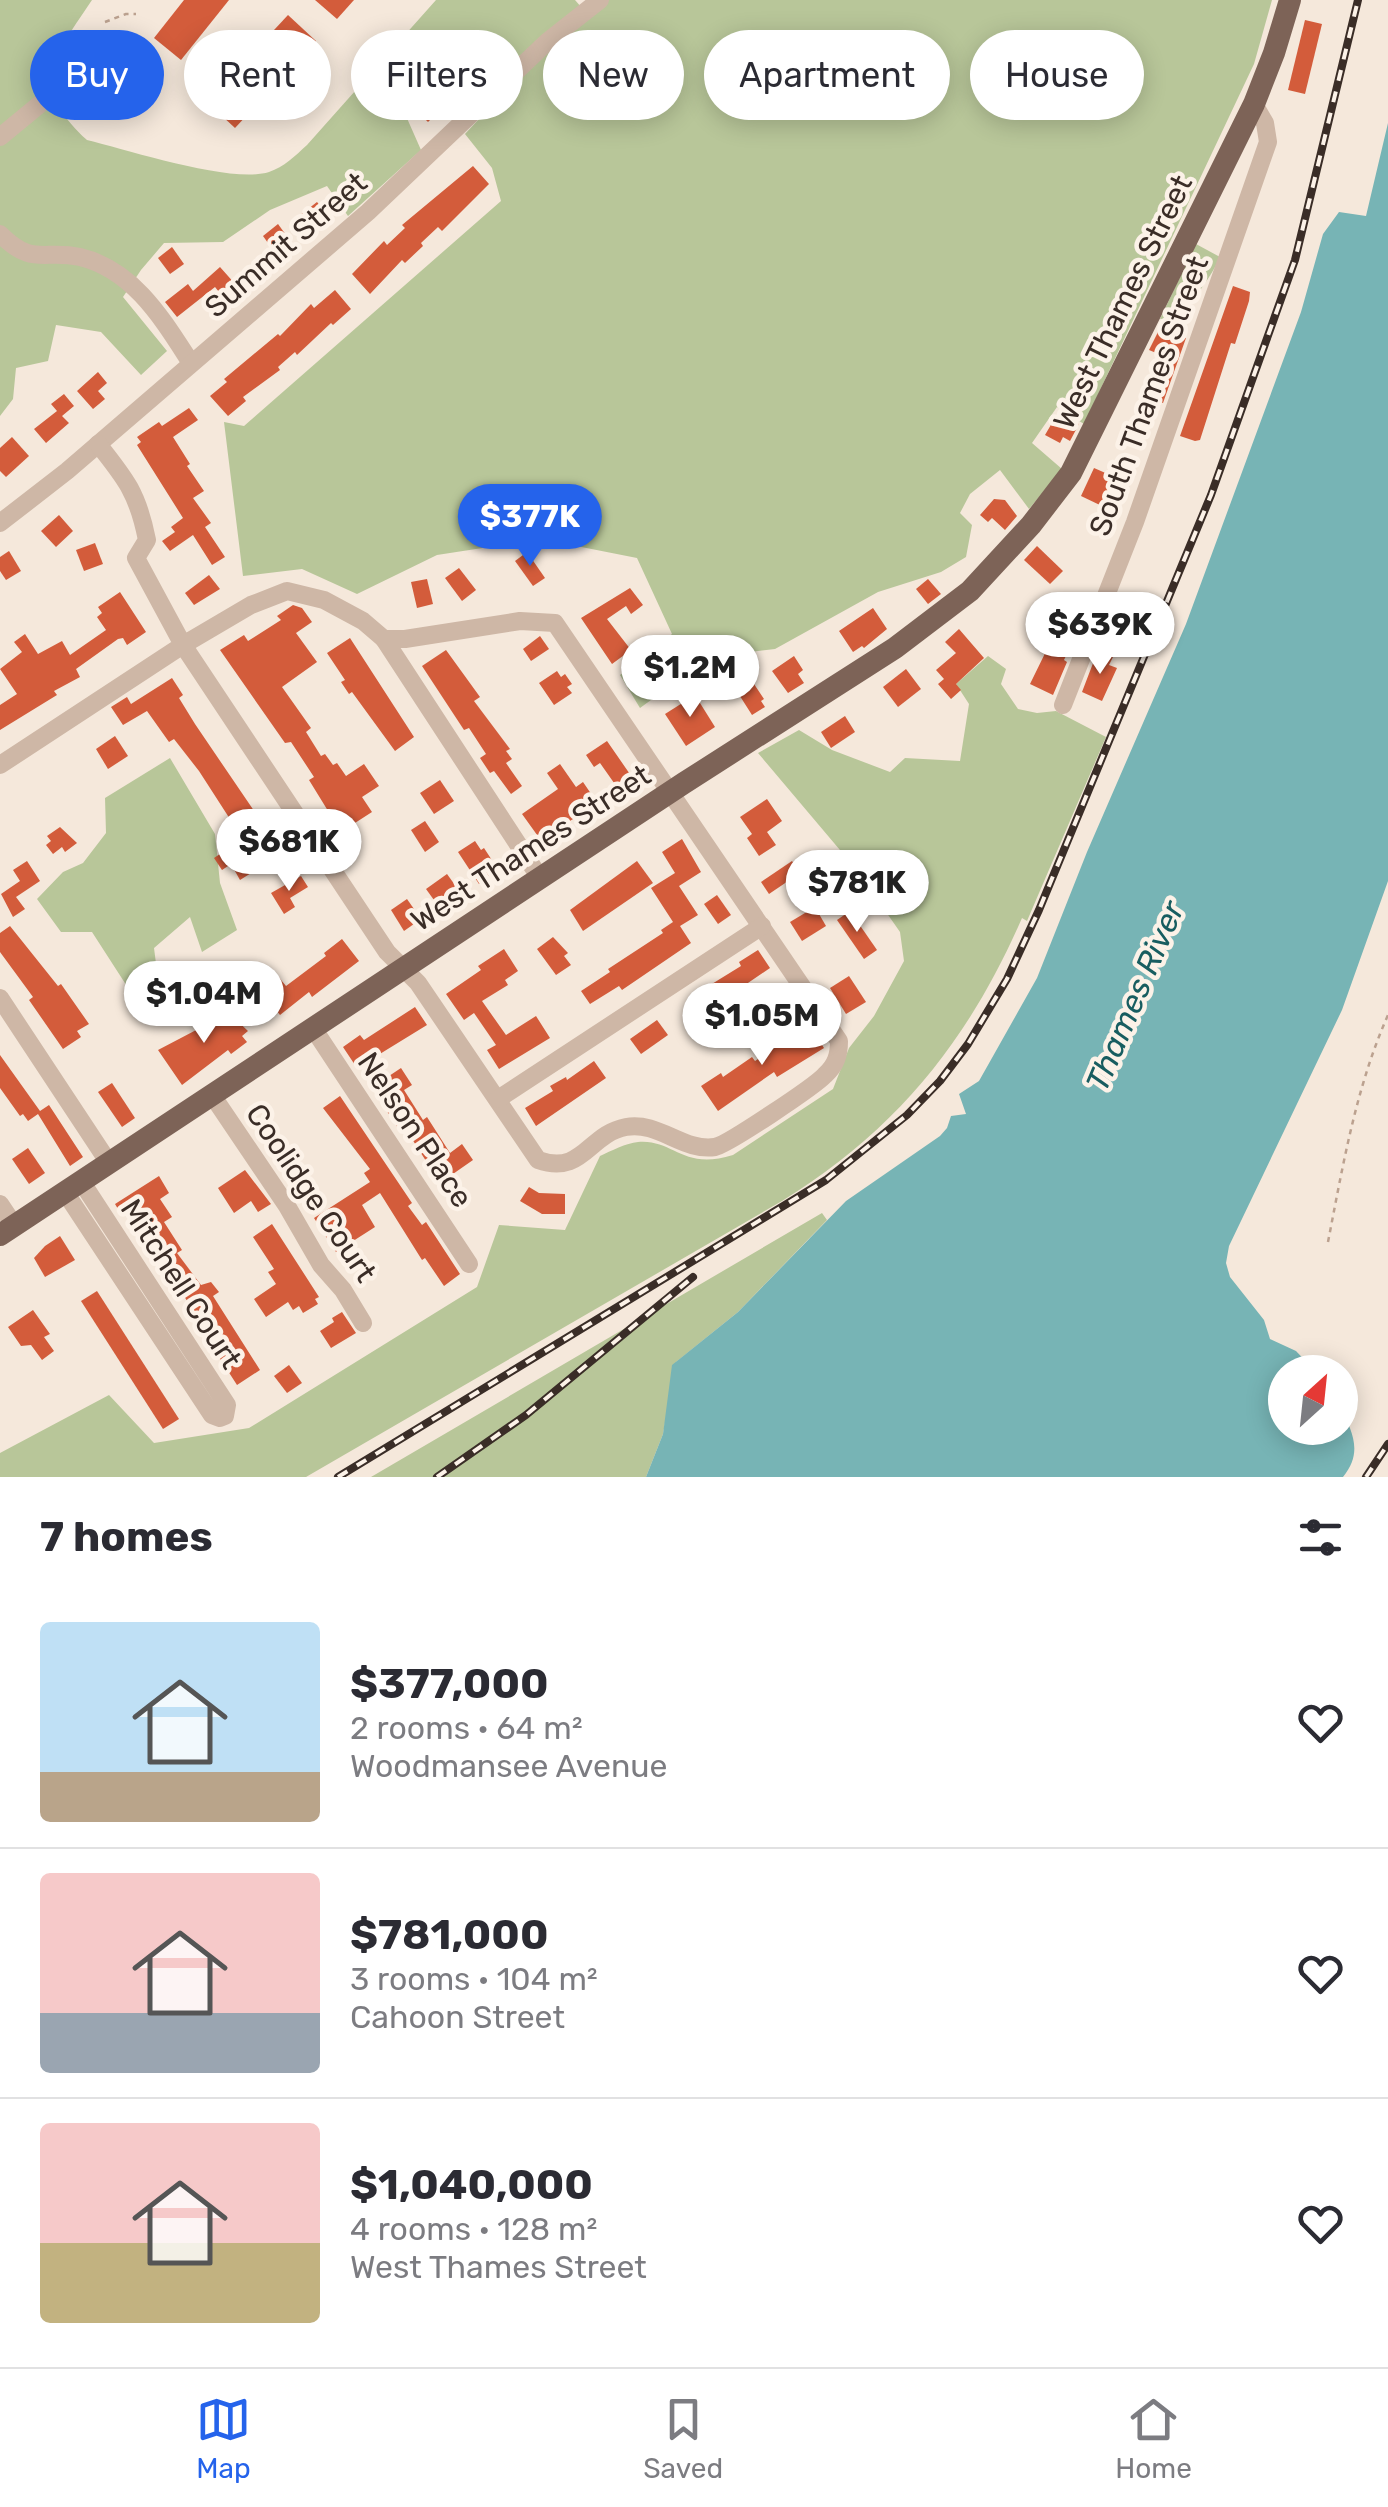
<!DOCTYPE html>
<meta charset="utf-8">
<style>
:root{--surface:#fff;--page:#f2f2f3;--text:#2b2b33;--muted:#7c7c81;--line:#e1e1e2;--accent:#2563eb}
body{margin:0;font-family:Rubik,sans-serif;background:var(--page);color:var(--text);height:100vh;display:flex;flex-direction:column;font-size:38px;white-space:nowrap}
*{box-sizing:border-box;margin:0}
p{font-size:32px;color:var(--muted)}
.icon{flex:none;width:55px;height:55px;fill:none;stroke:currentColor;stroke-width:2;stroke-linecap:round;stroke-linejoin:round}
.map{position:relative;height:1477px;overflow:hidden}
.drawer{display:flex;flex-direction:column;background:var(--surface);flex:1}
.drawer>*{flex:none}
.hud{position:absolute;left:30px;top:30px;width:1330px;height:90px;display:flex;gap:20px}
.needle{width:65px;rotate:27deg}
.fabs{position:absolute;left:1268px;top:1355px;display:grid;gap:20px}
.fabs a{display:grid;place-items:center;width:90px;height:90px;border-radius:50%;background:var(--surface);box-shadow:0 5px 25px #0003;font-size:50px}
.price{position:absolute;translate:-50% -85px;padding:0 22px;border-radius:35px;background:#fff;color:#222;font-size:32px;line-height:65px;filter:drop-shadow(0 2px 5px #0008)}
.price::after{content:'';position:absolute;left:50%;top:60px;width:30px;height:22px;margin-left:-15px;background:inherit;clip-path:polygon(0 0,100% 0,50% 100%)}
.price.current{background:var(--accent);color:#fff}
ul{padding:0;list-style:none}
li{display:flex;align-items:center;gap:30px;height:250px;padding:0 40px}
li+li{border-top:2px solid var(--line)}
li span{display:grid;place-items:center;flex:none;width:280px;height:200px;border-radius:10px;color:#555}
li>.icon{margin-inline-start:auto}
span .icon{width:120px;height:120px;fill:#fffc;stroke-width:1}
li b{font-size:42px}
h2{display:flex;justify-content:space-between;align-items:center;height:120px;padding:0 40px;font-size:42px}
.tag{padding:0 35px;border-radius:45px;background:var(--surface);box-shadow:0 5px 25px #0003;font-size:35px;line-height:90px}
.tag.current{background:var(--accent);color:#fff}
.tab-bar{display:flex;justify-content:space-around;align-items:center;height:140px;border-top:2px solid var(--line);background:var(--surface);font-size:28px;color:var(--muted)}
.tab-bar a{display:grid;justify-items:center;gap:5px}
.tab-bar .current{color:var(--accent)}
.map>svg:first-child{display:block}
</style>
<div class="map">
<svg width="1388" height="1477" viewBox="0 0 1388 1477">
<rect width="100%" height="100%" fill="#f5e8db"/>
<!-- green -->
<g fill="#b8c699">
<path d="M0,0H92C56,54 27,86 87,140C128,150 232,184 269,172C284,167 295,156 307,145L436,0H575L582,8L492,77C485,74 477,68 469,67C443,62 417,96 406,116L421,150L348,216L327,186L270,210L223,242L164,243L141,270L123,297L167,351L141,375L101,332L56,325L48,361L16,368L13,399L0,416Z"/>
<path d="M609,0H1272L1254,64L1084,424L1057,407L1032,443L1062,469L1029,509L1000,470L970,494L960,513L972,525L966,557L941,572L878,592L775,649L710,657L640,708L620,675L672,634L637,558L541,539L437,555L357,594L302,569L243,576L224,422L244,426L501,201L492,168L465,134L536,58Z"/>
<path d="M127,74L131,97L86,106L81,83Z"/>
<path d="M1196,244L1220,257C1211,279 1193,297 1181,318L1160,319Z"/>
<path d="M988,656L1006,669L1001,684L1018,709L1037,713L1056,711L1106,737L1027,921L1022,918C969,1040 896,1131 782,1201L306,1477H0V1453L109,1395L154,1443L249,1428L477,1287L499,1225L565,1230L600,1156C611,1151 626,1143 638,1142C674,1139 682,1171 733,1155L833,1089L849,1048L874,1016L904,961L900,932L856,869L758,753L799,730L832,750L890,772L905,758L960,761L969,704L956,684Z"/>
<path d="M170,758L215,834L220,883L237,930L202,952L190,917L154,948L158,979L132,994L92,932H61L37,899L63,872L83,863L106,833L105,798Z"/>
<path d="M822,1213L827,1220L738,1312L676,1362L663,1434L646,1477H371Z"/>
</g>
<!-- water -->
<path fill="#77b4b5" d="M1388,123V881L1342,1010L1229,1246L1226,1263L1230,1277L1264,1320L1270,1339L1296,1351L1316,1372H1285V1428H1340V1407C1353,1432 1363,1453 1343,1477H646L663,1434L672,1365L738,1312L846,1201L940,1136L947,1128L951,1116L966,1114L959,1094L979,1081L1037,978L1087,852L1186,624L1301,312L1323,234L1339,212L1366,216Z"/>
<!-- building -->
<g fill="#d35c3b">
<path d="M184,0H229L181,60L154,38Z"/>
<path d="M315,0H354L337,19Z"/>
<path d="M288,15L316,41L235,128L207,102Z"/>
<path d="M1305,20L1322,24L1305,94L1288,90Z"/>
<path d="M436,86L450,100L428,122L414,108Z"/>
<path d="M473,166L489,184L442,231L438,227L421,243L423,246L405,263L402,260L370,294L352,274L384,241L387,245L405,228L402,225Z"/>
<path d="M317,202L328,216L311,230L299,216Z"/>
<path d="M278,224L294,246L278,257L263,236Z"/>
<path d="M172,247L184,264L170,274L158,258Z"/>
<path d="M220,267L236,285L223,297L215,287L177,317L165,302L188,284L193,291Z"/>
<path d="M1233,286L1250,292L1249,301L1235,344L1231,343L1200,440L1195,441L1180,436Z"/>
<path d="M335,290L351,309L333,325L331,323L297,355L295,352L278,367L280,370L243,397L246,401L228,416L210,396L227,382L224,379L278,334L280,336L311,304L314,308Z"/>
<path d="M1160,328L1186,338L1163,403L1149,398L1161,355L1149,350Z"/>
<path d="M98,372L107,383L98,391L105,399L93,409L77,391Z"/>
<path d="M64,394L74,406L62,416L69,423L46,443L34,429L57,411L51,404Z"/>
<path d="M189,408L198,420L173,437L190,464L187,466L204,491L193,498L211,523L205,527L225,557L212,565L193,535L170,551L162,541L175,532L171,527L183,518L137,445L141,442L137,437L159,422L162,426Z"/>
<path d="M1070,419L1079,424L1070,441L1063,437L1060,443L1045,435L1052,423L1056,425L1058,422L1066,426Z"/>
<path d="M12,437L29,456L6,477L0,471V448Z"/>
<path d="M1094,468L1117,478L1104,507L1081,496Z"/>
<path d="M994,499L1005,500L1017,516L1005,530L992,518L988,522L980,515Z"/>
<path d="M59,515L73,531L56,547L41,531Z"/>
<path d="M95,543L103,564L84,571L76,550Z"/>
<path d="M1037,546L1063,571L1050,584L1024,560Z"/>
<path d="M9,551L21,571L6,580L0,571V557Z"/>
<path d="M527,552L545,578L533,586L515,561Z"/>
<path d="M459,568L476,590L462,601L445,578Z"/>
<path d="M209,575L220,589L194,605L185,593Z"/>
<path d="M427,579L433,604L417,608L411,582Z"/>
<path d="M928,579L941,594L928,604L916,589Z"/>
<path d="M630,588L643,605L631,614L626,606L607,619L631,650L612,664L581,618Z"/>
<path d="M120,592L146,632L127,645L123,638L118,639L76,669L80,677L54,691L57,695L0,730V705L17,694L0,669L22,652L14,642L25,634L38,654L62,641L70,655L106,630L97,617L102,613L98,607Z"/>
<path d="M1121,595L1147,607L1141,621L1115,608Z"/>
<path d="M1059,604L1085,616L1064,660L1067,662L1053,695L1030,684L1053,637L1045,634Z"/>
<path d="M293,605L302,608L312,622L296,633L317,662L282,687L311,728L306,732L321,756L325,754L333,765L337,763L346,776L364,764L379,786L362,797L372,812L341,832L309,780L314,777L291,742L285,743L220,650L244,635L248,641L281,620L277,616Z"/>
<path d="M873,608L887,629L864,648L862,646L853,652L839,631Z"/>
<path d="M959,629L984,658L956,684L961,690L951,699L938,684L944,679L936,670L956,653L945,642Z"/>
<path d="M540,636L549,649L531,661L523,649Z"/>
<path d="M350,638L414,737L395,751L352,692L349,694L341,682L345,680L327,653Z"/>
<path d="M446,650L480,697L474,701L510,749L506,751L512,759L506,763L522,786L511,794L494,771L490,773L480,758L486,754L469,728L464,730L422,666Z"/>
<path d="M1102,652L1113,657L1109,665L1117,668L1102,701L1082,692L1095,658L1098,660Z"/>
<path d="M794,656L803,670L798,674L804,683L788,693L772,671Z"/>
<path d="M906,669L921,689L898,707L883,687Z"/>
<path d="M557,671L561,677L565,674L572,684L567,687L572,693L554,705L539,683Z"/>
<path d="M172,678L183,695L179,698L195,724L269,833L248,847L199,771L174,739L169,742L147,711L123,725L111,707L127,697L131,704Z"/>
<path d="M754,684L764,699L761,701L765,707L752,715L738,693Z"/>
<path d="M695,695L715,727L686,746L665,714Z"/>
<path d="M845,716L855,732L831,748L821,732Z"/>
<path d="M115,736L128,756L108,769L96,749Z"/>
<path d="M607,741L634,780L619,790L600,763L594,767L586,755Z"/>
<path d="M560,764L576,787L583,782L598,804L540,839L522,814L558,789L547,773Z"/>
<path d="M440,780L454,801L434,814L420,793Z"/>
<path d="M767,799L782,821L767,832L776,845L759,856L747,838L752,834L740,817Z"/>
<path d="M425,821L439,842L425,852L411,830Z"/>
<path d="M60,827L77,843L65,852L62,847L53,854L46,845L51,841L47,836Z"/>
<path d="M682,839L701,872L679,886L698,915L680,926L691,943L622,990L619,986L590,1004L581,991L610,972L608,969L663,933L661,930L673,922L651,888L675,873L662,852Z"/>
<path d="M239,841L256,870L240,880L231,864L222,870L214,858Z"/>
<path d="M475,841L481,850L484,848L499,871L479,884L458,852Z"/>
<path d="M27,861L40,881L16,897L25,909L13,917L1,894L20,881L13,870Z"/>
<path d="M637,861L653,883L583,931L570,910Z"/>
<path d="M792,861L800,873L769,894L761,882Z"/>
<path d="M447,874L460,892L439,907L426,889Z"/>
<path d="M301,876L308,887L290,898L295,907L284,914L271,893Z"/>
<path d="M717,895L731,915L718,924L704,904Z"/>
<path d="M407,899L421,919L404,931L391,910Z"/>
<path d="M815,907L826,926L802,941L790,922Z"/>
<path d="M850,911L877,950L864,959L837,920Z"/>
<path d="M10,926L58,986L61,984L89,1024L77,1031L81,1037L63,1049L29,1000L33,997L0,952V933Z"/>
<path d="M553,937L568,953L564,956L571,965L556,975L537,949Z"/>
<path d="M342,939L359,961L312,997L309,992L280,1015L264,995L271,989L262,978L272,969L286,986L326,956L324,953Z"/>
<path d="M504,949L518,971L505,980L508,985L482,1001L506,1035L536,1016L550,1038L499,1069L487,1050L496,1045L474,1013L464,1020L446,994L481,970L478,966Z"/>
<path d="M758,950L770,968L745,985L749,992L710,1021L694,995L741,966L739,962Z"/>
<path d="M849,976L866,1002L846,1014L830,988Z"/>
<path d="M415,1007L427,1025L357,1068L343,1047L360,1035L364,1040Z"/>
<path d="M225,1009L248,1031L242,1036L247,1042L231,1054L228,1050L182,1085L158,1050L200,1028Z"/>
<path d="M657,1020L668,1035L641,1054L630,1039Z"/>
<path d="M796,1028L802,1037L812,1030L824,1048L777,1077L774,1072L718,1111L701,1086L721,1073L723,1077L752,1057L755,1061L788,1039L785,1035Z"/>
<path d="M0,1055L40,1111L49,1105L83,1157L70,1166L38,1114L28,1121L23,1114L20,1116L0,1088Z"/>
<path d="M594,1061L606,1078L536,1126L525,1108L553,1091L550,1086L566,1077L567,1080Z"/>
<path d="M401,1068L412,1085L404,1090L423,1120L427,1117L450,1153L462,1144L473,1160L440,1183L405,1128L400,1131L387,1111L393,1108L377,1084Z"/>
<path d="M112,1083L135,1118L122,1127L98,1092Z"/>
<path d="M340,1096L412,1203L408,1206L422,1225L426,1222L460,1274L444,1286L425,1258L422,1260L380,1193L362,1205L375,1227L336,1252L314,1218L370,1182L364,1173L370,1169L323,1108Z"/>
<path d="M28,1148L45,1173L29,1184L12,1159Z"/>
<path d="M245,1170L271,1204L258,1212L251,1201L234,1213L218,1188Z"/>
<path d="M159,1176L169,1193L160,1199L172,1217L164,1222L182,1250L177,1253L201,1285L211,1282L219,1292L213,1296L260,1370L237,1385L217,1354L220,1353L185,1307L189,1304L149,1240L126,1211L121,1214L115,1204Z"/>
<path d="M529,1187L539,1193L565,1194V1214H542L520,1201Z"/>
<path d="M272,1224L319,1297L315,1299L318,1304L303,1313L299,1306L293,1310L288,1302L266,1317L254,1299L276,1284L268,1272L274,1269L253,1237Z"/>
<path d="M60,1236L75,1260L45,1277L34,1258L45,1246Z"/>
<path d="M97,1291L179,1419L163,1429L81,1301Z"/>
<path d="M33,1310L50,1334L44,1337L54,1351L42,1360L31,1345L21,1346L8,1327Z"/>
<path d="M342,1312L356,1333L331,1348L320,1331L334,1322L332,1318Z"/>
<path d="M289,1365L302,1383L287,1393L274,1376Z"/>
</g>
<g fill="none" stroke-linecap="round" stroke-linejoin="round">
<!-- path -->
<g stroke="#bba18f" stroke-width="2.5" stroke-dasharray="5 5" stroke-linecap="butt">
<path d="M105,22L126,14H136"/>
<path d="M1328,1242C1343,1165 1356,1087 1388,1015"/>
</g>
<!-- minor -->
<g stroke="#ceb7a6" stroke-width="18">
<path d="M0,137L85,67"/>
<path d="M0,234C33,267 43,249 80,257C134,270 163,320 191,363"/>
<path d="M0,523L67,471L368,212L548,41L600,0"/>
<path d="M384,639L540,878"/>
<path d="M1063,705L1135,522L1268,142L1265,123L1254,104"/>
<path d="M0,765L183,645L251,605L287,591L324,600L363,621L384,639H405L520,621L555,623L839,1041C839,1055 836,1065 825,1075C815,1086 727,1145 715,1147C683,1152 659,1121 626,1127C588,1134 583,1176 538,1160L418,983L387,952L183,645L136,558L147,540C138,494 126,479 98,444"/>
<path d="M0,998L109,1163"/>
<path d="M313,1028L469,1264"/>
<path d="M212,1095L287,1206L321,1265L343,1290L363,1323"/>
<path d="M498,1099L762,926"/>
<path d="M65,1192L212,1415L220,1418L225,1416L227,1405L81,1181"/>
<path d="M0,1204L14,1225"/>
</g>
<!-- major -->
<path stroke="#7d6357" stroke-width="22" d="M0,1235L684,783L895,648L970,591L1031,525L1071,473L1254,104L1274,53L1290,0"/>
<defs>
<g id="rail">
<path d="M338,1477L826,1180L907,1115L940,1081L968,1044L1007,979L1039,910L1211,495L1295,260L1358,0"/>
<path d="M437,1477L526,1415L693,1277"/>
<path d="M1366,1477L1388,1444"/>
</g>
</defs>
<!-- rail casing -->
<use href="#rail" stroke="#3a2d27" stroke-width="8"/>
<!-- rail -->
<use href="#rail" stroke="#fcf2e8" stroke-width="4" stroke-dasharray="11" stroke-linecap="butt"/>
</g>
<g text-anchor="middle" dominant-baseline="central" stroke-width="9" stroke-linejoin="round" paint-order="stroke">
<!-- street labels -->
<g font-size="30" fill="#3a2d27" stroke="#fcf2e8">
<text transform="translate(286 245) rotate(-41)">Summit Street</text>
<text transform="translate(1123 302) rotate(-64)">West Thames Street</text>
<text transform="translate(1149 396) rotate(-70)">South Thames Street</text>
<text transform="translate(531 848) rotate(-33)">West Thames Street</text>
<text transform="translate(415 1130) rotate(56)">Nelson Place</text>
<text transform="translate(311 1193) rotate(56)">Coolidge Court</text>
<text transform="translate(181 1284) rotate(57)">Mitchell Court</text>
</g>
<!-- water labels -->
<g font-size="32" font-style="italic" fill="#185d60" stroke="#fcf2e8">
<text transform="translate(1135 996) rotate(-67)">Thames River</text>
</g>
</g>
</svg>
<div class="fabs">
<a><svg class="needle" viewBox="-14 -14 28 28"><path d="M0-13l5 13h-10z" fill="#e53935"/><path d="M0 13l5-13h-10z" fill="#7c7c81"/></svg></a>
</div>
<b class="price current" style="left:530px;top:569px">$377K</b>
<b class="price" style="left:1100px;top:677px">$639K</b>
<b class="price" style="left:690px;top:720px">$1.2M</b>
<b class="price" style="left:289px;top:894px">$681K</b>
<b class="price" style="left:857px;top:935px">$781K</b>
<b class="price" style="left:204px;top:1046px">$1.04M</b>
<b class="price" style="left:762px;top:1068px">$1.05M</b>
<div class="hud">
<a class="tag current">Buy</a>
<a class="tag">Rent</a>
<a class="tag">Filters</a>
<a class="tag">New</a>
<a class="tag">Apartment</a>
<a class="tag">House</a>
</div>
</div>
<section class="drawer">
<h2>7 homes<svg class="icon" aria-label="filters" viewBox="0 0 24 24"><path d="M4 7h16M4 17h16"/><circle cx="9" cy="7" r="2"/><circle cx="15" cy="17" r="2"/></svg></h2>
<ul>
<li><span style="background:linear-gradient(#bfe0f5 75%,#b9a48a 0)"><svg class="icon" aria-label="home" viewBox="0 0 24 24"><path d="M3 11l9-7 9 7M6 9v11h12V9"/></svg></span><div><b>$377,000</b><p>2 rooms · 64 m²</p><p>Woodmansee Avenue</p></div><svg class="icon" aria-label="heart" viewBox="0 0 24 24"><path d="M12 20l-8-8c-3-5 5-10 8-4 3-6 11-1 8 4z"/></svg></li>
<li><span style="background:linear-gradient(#f6c9c9 70%,#9aa5b1 0)"><svg class="icon" aria-label="home" viewBox="0 0 24 24"><path d="M3 11l9-7 9 7M6 9v11h12V9"/></svg></span><div><b>$781,000</b><p>3 rooms · 104 m²</p><p>Cahoon Street</p></div><svg class="icon" aria-label="heart" viewBox="0 0 24 24"><path d="M12 20l-8-8c-3-5 5-10 8-4 3-6 11-1 8 4z"/></svg></li>
<li><span style="background:linear-gradient(#f6c9c9 60%,#c2b280 0)"><svg class="icon" aria-label="home" viewBox="0 0 24 24"><path d="M3 11l9-7 9 7M6 9v11h12V9"/></svg></span><div><b>$1,040,000</b><p>4 rooms · 128 m²</p><p>West Thames Street</p></div><svg class="icon" aria-label="heart" viewBox="0 0 24 24"><path d="M12 20l-8-8c-3-5 5-10 8-4 3-6 11-1 8 4z"/></svg></li>
</ul>
</section>
<nav class="tab-bar">
<a class="current"><svg class="icon" aria-label="map" viewBox="0 0 24 24"><path d="M3 6l6-2 6 2 6-2v14l-6 2-6-2-6 2zM9 4v14M15 6v14"/></svg>Map</a>
<a><svg class="icon" aria-label="saved" viewBox="0 0 24 24"><path d="M7 4h10v16l-5-4-5 4z"/></svg>Saved</a>
<a><svg class="icon" aria-label="home" viewBox="0 0 24 24"><path d="M3 11l9-7 9 7M6 9v11h12V9"/></svg>Home</a>
</nav>
